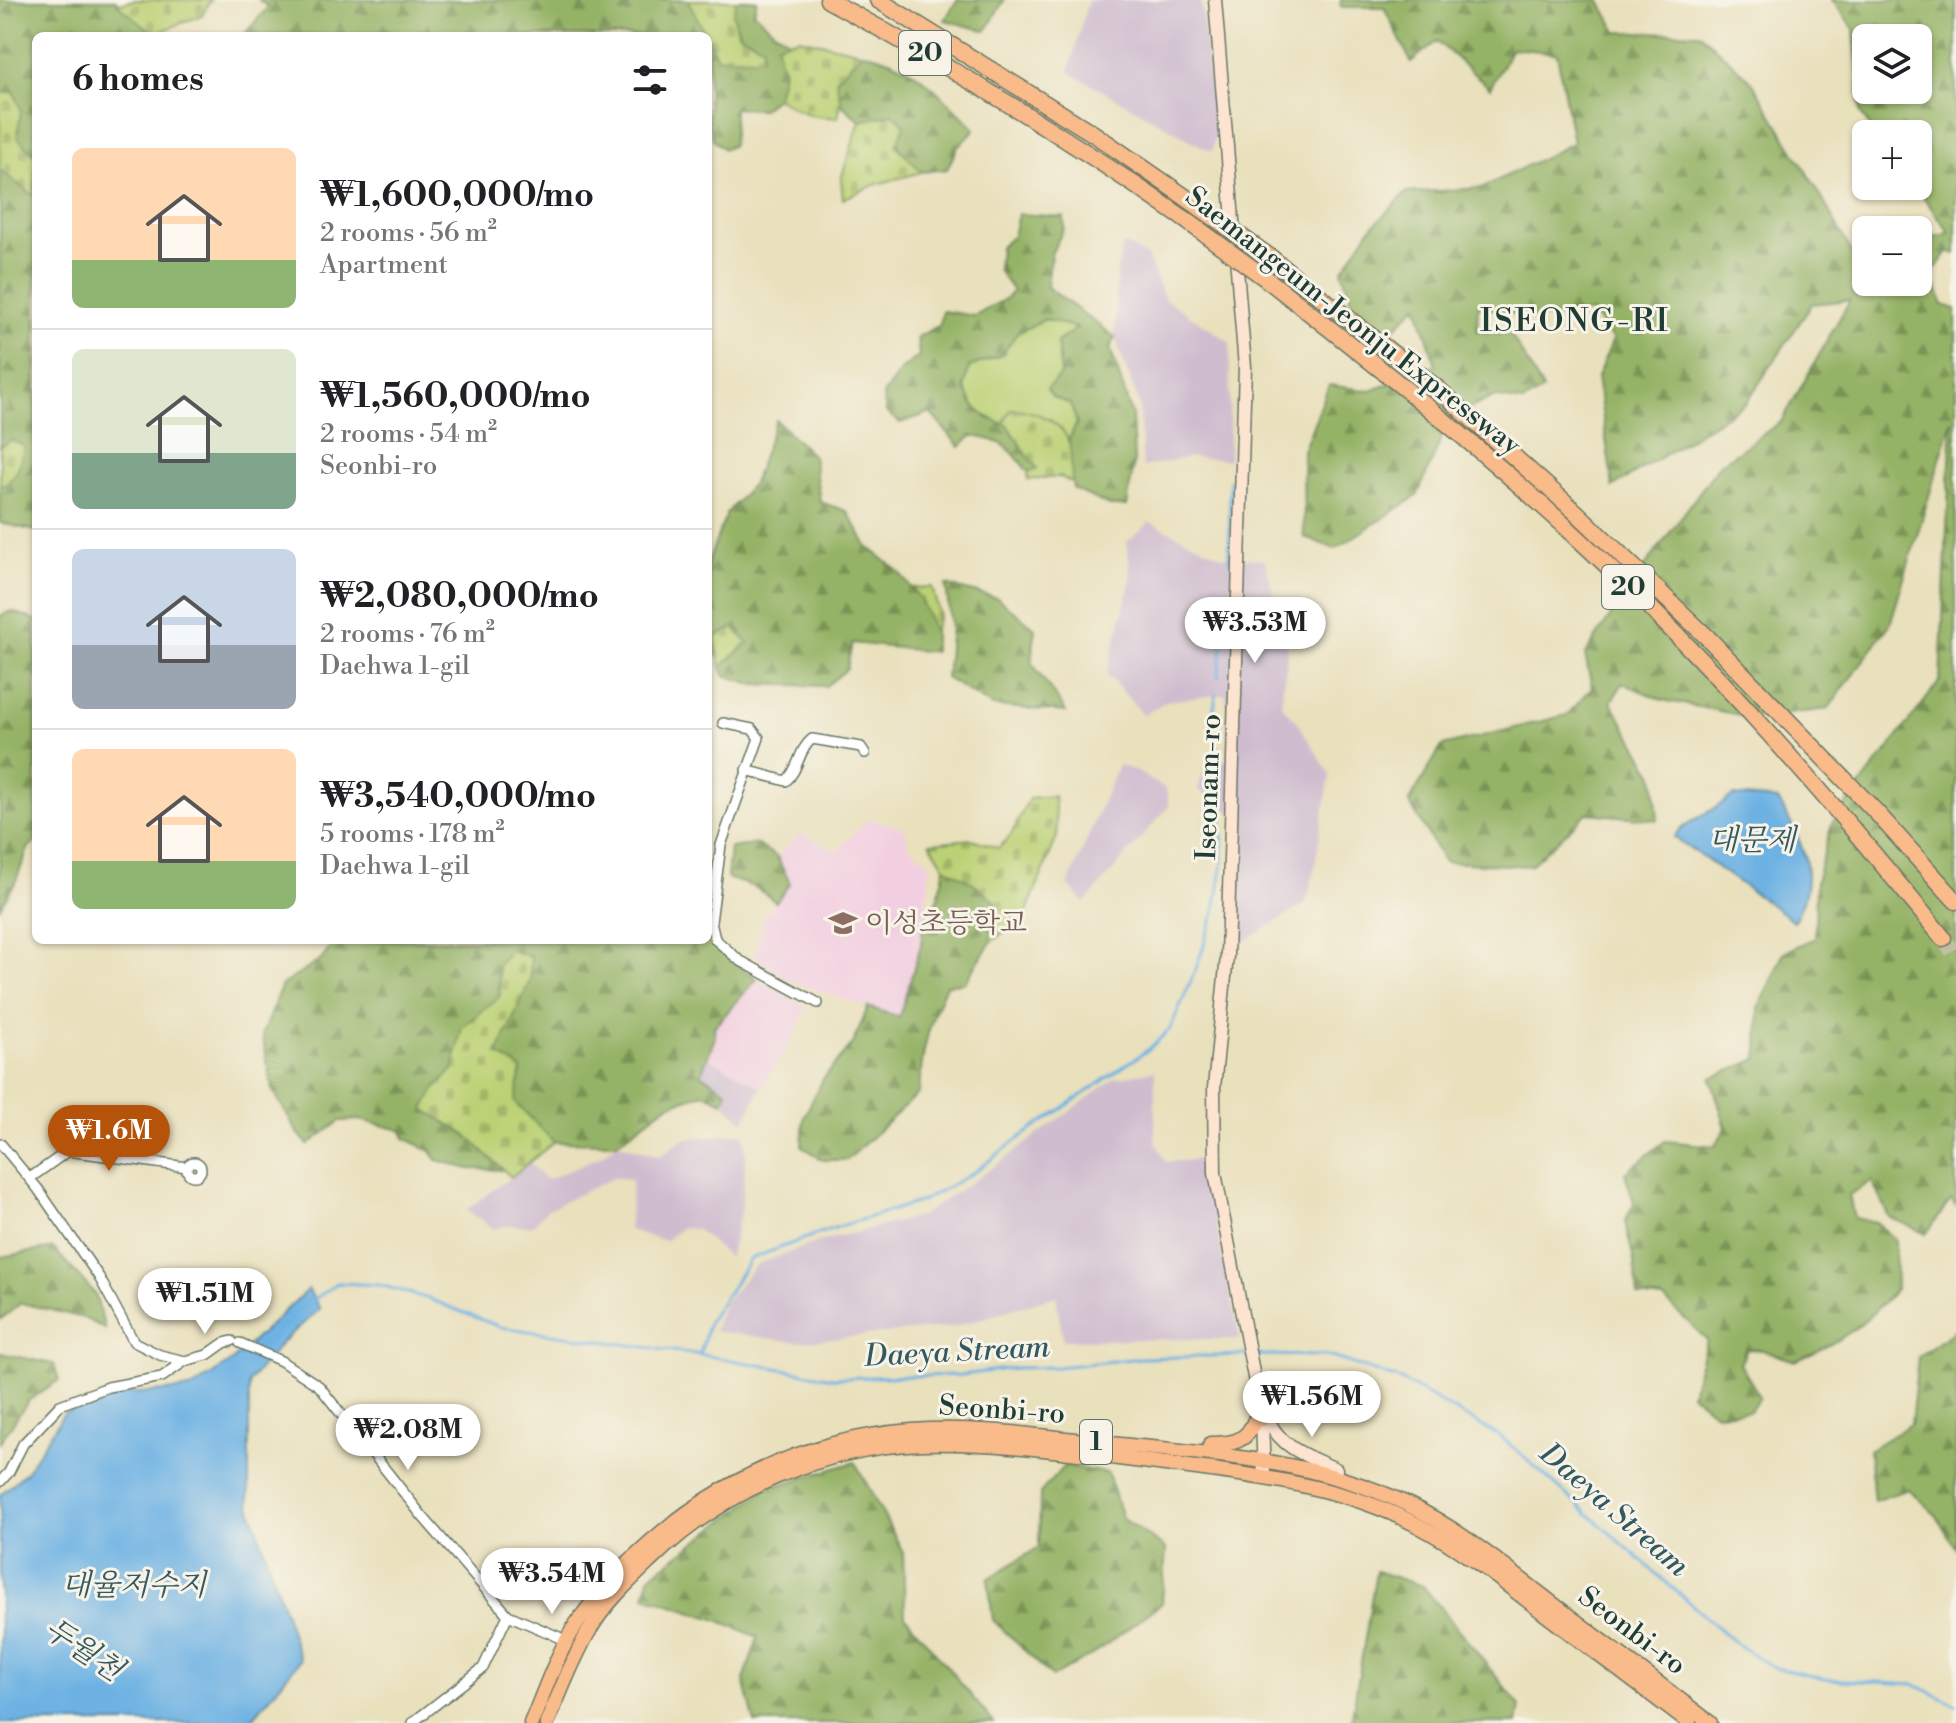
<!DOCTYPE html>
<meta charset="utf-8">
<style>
:root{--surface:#fff;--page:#f6f6f6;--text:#202124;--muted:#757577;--line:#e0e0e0;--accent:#b45309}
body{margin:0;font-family:"Libre Bodoni","Noto Serif KR",serif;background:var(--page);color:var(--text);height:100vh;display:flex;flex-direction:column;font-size:30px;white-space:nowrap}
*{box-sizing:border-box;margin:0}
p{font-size:26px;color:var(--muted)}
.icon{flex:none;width:44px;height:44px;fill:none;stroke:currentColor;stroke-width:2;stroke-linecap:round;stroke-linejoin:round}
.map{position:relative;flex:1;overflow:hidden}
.panel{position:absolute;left:32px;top:32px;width:680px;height:912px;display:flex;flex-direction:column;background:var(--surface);border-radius:12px;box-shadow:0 2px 6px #0004}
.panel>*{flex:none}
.buttons{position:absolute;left:1852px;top:24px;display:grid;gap:16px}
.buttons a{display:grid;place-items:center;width:80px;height:80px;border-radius:12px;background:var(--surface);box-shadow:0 2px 6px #0004;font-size:40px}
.price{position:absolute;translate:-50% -68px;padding:0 18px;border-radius:28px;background:#fff;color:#222;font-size:26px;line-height:52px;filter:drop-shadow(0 2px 4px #0008)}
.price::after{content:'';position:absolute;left:50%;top:48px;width:24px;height:18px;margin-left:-12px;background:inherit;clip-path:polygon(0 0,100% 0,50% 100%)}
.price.selected{background:var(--accent);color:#fff}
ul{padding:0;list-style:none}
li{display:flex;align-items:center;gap:24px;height:200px;padding:0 40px}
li+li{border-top:2px solid var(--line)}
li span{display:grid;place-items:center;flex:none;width:224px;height:160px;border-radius:12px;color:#555}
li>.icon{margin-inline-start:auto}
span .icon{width:96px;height:96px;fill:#fffc;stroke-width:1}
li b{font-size:34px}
h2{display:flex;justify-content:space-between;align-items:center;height:96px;padding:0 40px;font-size:34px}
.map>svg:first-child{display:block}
</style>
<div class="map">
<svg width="1956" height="1723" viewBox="0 0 1956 1723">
<defs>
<pattern id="forest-firs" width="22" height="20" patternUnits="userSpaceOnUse" patternTransform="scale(2)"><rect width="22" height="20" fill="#95b366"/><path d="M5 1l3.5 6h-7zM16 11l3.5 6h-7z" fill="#799355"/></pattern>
<pattern id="cemetery-stones" width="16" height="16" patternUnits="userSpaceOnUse" patternTransform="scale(2)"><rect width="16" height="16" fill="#bcd175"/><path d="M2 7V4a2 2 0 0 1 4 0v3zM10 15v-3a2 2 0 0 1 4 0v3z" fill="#a1b466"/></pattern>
</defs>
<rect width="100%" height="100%" fill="#f7f3e8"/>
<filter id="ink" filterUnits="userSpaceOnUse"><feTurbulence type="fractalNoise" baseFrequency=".0125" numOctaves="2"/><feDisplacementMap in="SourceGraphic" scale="16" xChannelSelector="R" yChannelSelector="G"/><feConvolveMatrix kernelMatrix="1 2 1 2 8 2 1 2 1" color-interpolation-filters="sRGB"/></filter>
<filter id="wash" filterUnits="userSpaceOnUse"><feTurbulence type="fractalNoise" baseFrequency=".006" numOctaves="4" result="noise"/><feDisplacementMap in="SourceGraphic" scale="32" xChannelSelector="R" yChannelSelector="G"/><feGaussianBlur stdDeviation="1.8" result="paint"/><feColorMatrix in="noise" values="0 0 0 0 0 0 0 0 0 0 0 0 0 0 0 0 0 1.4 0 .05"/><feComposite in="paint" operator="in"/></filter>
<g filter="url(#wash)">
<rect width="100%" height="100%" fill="#e9e0bc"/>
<!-- built -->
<g fill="#f2cfe0">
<path d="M868,819L904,828L909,847L931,864L921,945L899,1018L788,980L754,958L764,918L790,884L777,857L801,833L836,852Z"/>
<path d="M757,979L807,1007L791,1041L761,1087L707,1057L715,1037L714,1027Z"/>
</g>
<!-- industrial -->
<g fill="#cfbdcf">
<path d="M1088,0H1201L1216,130L1212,152L1069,72Z"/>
<path d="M1123,243L1147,256L1165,299L1230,342L1229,460L1191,457L1143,467L1139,404L1115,337L1117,270Z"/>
<path d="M1150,522L1222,556L1265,560L1288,649L1281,705L1295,719L1330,774L1313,877L1305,904L1235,947L1243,821L1198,789L1207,761H1228L1226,694L1166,701L1144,715L1107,675L1131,579L1127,542Z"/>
<path d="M1118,765L1136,771L1166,789L1169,806L1085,903L1068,885Z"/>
<path d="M707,1057L761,1087L744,1122L723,1102L727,1091L701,1074Z"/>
<path d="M1155,1071V1141L1166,1162L1206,1159L1209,1191L1240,1339L1063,1340L1056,1296L953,1327L798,1342L714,1331L724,1303L757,1264L818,1242L921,1216L991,1169L1115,1078Z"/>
<path d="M744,1133L746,1158L741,1211L729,1258L697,1229L681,1228L665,1241L629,1230L632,1180L615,1177L548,1209L532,1226L509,1225L494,1229L466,1210L530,1163L546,1180L603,1155L617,1143L660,1156L683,1139Z"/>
</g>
<!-- grass -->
<path fill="#bcd175" stroke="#6e8754" stroke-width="2" d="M1045,319L1078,328L1053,397L1070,403L1077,423L1069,440L1050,419L1011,409L1003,424C987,418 968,407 965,387C964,382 968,372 969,367L1001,355L1017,333Z"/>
<!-- forest -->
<g fill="url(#forest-firs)" stroke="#5a784d" stroke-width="2" fill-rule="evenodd">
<path d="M0,0H115L157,36H36V531L0,523Z"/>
<path d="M259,0H688L707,36H243L268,7Z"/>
<path d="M737,0H757L754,12L773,30L791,41L779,58L784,68L777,97L762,109L734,108L733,145L724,149L714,141L708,124V39L718,57L738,34L733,14Z"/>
<path d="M957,0H1004L986,31L945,20Z"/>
<path d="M1340,0H1599L1617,32L1700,33L1752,82L1818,191L1851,251L1866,256V282H1918V241L1950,233L1915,186H1918V134H1876L1861,114L1854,29L1832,0H1956V254L1948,252L1931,275L1943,305L1956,309V1207L1951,1200L1926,1234L1889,1217L1872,1181L1849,1195L1854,1218L1876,1222L1895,1239L1896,1289C1861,1327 1843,1341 1795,1361L1762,1350L1747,1349L1740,1364L1760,1397L1750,1411L1715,1413L1691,1394L1707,1340L1664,1299L1638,1296L1634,1261L1625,1222L1634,1203L1625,1173L1665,1141L1715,1146L1726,1128L1711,1078L1758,1059L1759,1007L1784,952L1815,938L1816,882L1832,823L1940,681L1952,420L1890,624L1828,709L1756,718L1662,700L1623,683L1611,702L1654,775L1658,820L1587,813L1530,866L1444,862L1409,802L1442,746L1567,715L1592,688L1585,655L1623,597L1720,464L1782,421L1850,300L1812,304L1746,403L1613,487L1597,377L1613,340L1592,312L1535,319L1478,306L1477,331L1511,335L1543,390L1524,402L1493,397L1450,418L1417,496L1335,549L1304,537L1303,451L1329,385L1371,391L1436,365L1417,305L1381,343L1356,317L1342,271L1370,229L1406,193L1482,188L1573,143L1557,53L1512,48L1490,88L1437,41L1411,62L1384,7H1341ZM1866,38H1918V90H1866Z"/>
<path d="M862,52C917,63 938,92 975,129L957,148L947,169L922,172C898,149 896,147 892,114L860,121L841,104L836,79Z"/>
<path d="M1018,214L1064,217V228L1051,254L1047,287L1115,337L1110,348L1132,416L1134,461L1127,506H1110L1073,489L1069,440L1077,423L1070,404L1053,397L1047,389L1061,374L1057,342L1077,328L1045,319L1017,333L1002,355L969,367L964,387L973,405L987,418L1007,425L1037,469L1028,472C1007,445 1006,441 971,436L960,447L930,413L900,423L886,412L883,395L901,370L919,356L917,337L940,325L942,311L975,316L1005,299L1013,291L998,270L1000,247L1013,236Z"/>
<path d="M776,420L813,456L820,502L847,511L867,546L899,572L920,599L934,631V652L852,643L847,669L826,686L753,684L724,675L721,667L748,643L715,637L717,656L708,657V561L727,513L753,483Z"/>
<path d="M946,585L997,598L1035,628L1032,663L1066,712L993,706L946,678L951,628Z"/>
<path d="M11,611L36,620V842L29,847L15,883L0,907V616Z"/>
<path d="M756,844L777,857L790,883L776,902L755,887L727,878L730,848Z"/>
<path d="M945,867L975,884L996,902L990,915L991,942L965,982L946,985C929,1022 921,1053 919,1093L847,1160H823L802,1146L804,1117L823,1079L853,1044L868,1007L899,1017L921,945L923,927L938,898Z"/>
<path d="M336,940H704L757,979L714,1027L715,1037L701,1074L727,1091L723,1102L704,1093L668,1105L617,1143L554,1142L515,1102L497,1054L517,1010L498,965L500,996L463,1027L453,1070L438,1085L424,1109L466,1135L503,1170L469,1169L437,1160L430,1150L406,1139L401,1130L360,1120L340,1121L308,1145L297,1132L272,1089L262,1034L282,985L321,960Z"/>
<path d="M53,1248L95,1294L105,1329L84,1318L21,1303L0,1320V1257Z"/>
<path d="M1956,1330V1549L1937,1516L1908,1489L1874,1501L1869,1450L1911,1424L1918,1357Z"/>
<path d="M0,1353L54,1364L59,1380L28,1401L0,1442Z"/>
<path d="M855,1462L903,1552L905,1616L994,1723H755L744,1680L758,1637L718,1620L645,1596L649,1577L766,1489Z"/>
<path d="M1064,1466L1108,1473L1122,1518L1166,1549L1162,1603L1095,1653L1052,1677L993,1620L988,1579L1039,1547L1040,1493Z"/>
<path d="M1376,1571L1423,1586L1520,1706L1517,1723H1351Z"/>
</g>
<!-- cemetery -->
<g fill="url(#cemetery-stones)" stroke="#6e8754" stroke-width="2">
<path d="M134,0H211L202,15L154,34L117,4Z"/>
<path d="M688,0H737L733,14L738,33L763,46L762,58L717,57Z"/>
<path d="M799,38L862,52L836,79L841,104L838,117C814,119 796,111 777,97L784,68L779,58L777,44Z"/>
<path d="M14,92L21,110L17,137L36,157L34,196L0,170V93Z"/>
<path d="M893,114L905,125L896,145L922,172L874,185L843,199L841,179L860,121Z"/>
<path d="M1011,409C1031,409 1063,421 1069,443C1072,456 1071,470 1072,483L1061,477L1028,480V472L1037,469L1007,425L1003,424Z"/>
<path d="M11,440L25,446L17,471L6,485L0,484V446Z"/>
<path d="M932,587L939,615L934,631L920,599L912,588Z"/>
<path d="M734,628L748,643L721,667L715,637Z"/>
<path d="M1054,796L1057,837L1025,916L991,942L990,915L996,902L975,884L945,867L930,843L972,839L998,848C1017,834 1017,817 1030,798Z"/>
<path d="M510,950L531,957L530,981L497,1054L522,1069L515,1102L554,1142L511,1177L466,1135L424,1109L438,1085L453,1070L462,1027L500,996L498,965Z"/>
</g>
<!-- water -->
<g fill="#6eb2e3" stroke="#46788c" stroke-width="2">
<path d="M1733,796L1778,800C1802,843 1821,874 1794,921L1674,837C1686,821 1716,810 1733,796Z"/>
<path d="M308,1289L320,1309L282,1342L249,1382V1503L300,1660L249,1723H0V1495L26,1472L64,1413L126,1394L190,1389L232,1361Z"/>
</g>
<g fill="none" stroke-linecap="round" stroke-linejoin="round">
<!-- stream -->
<g stroke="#6eb2e3" stroke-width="3">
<path d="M1229,559L1230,480"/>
<path d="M1225,627L1226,612"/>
<path d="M1218,677L1223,643"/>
<path d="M1216,694L1211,730L1220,759L1221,797"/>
<path d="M312,1301L337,1283L380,1285L429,1299L500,1327L703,1355L833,1378L961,1375L1014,1368L1057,1367L1141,1358L1247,1355"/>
<path d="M700,1354L709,1321L750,1259L828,1230L922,1201L973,1173L1021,1137L1149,1049L1170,1029L1196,969L1215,912L1223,862L1221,814"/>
<path d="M1254,1355L1329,1356L1401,1380L1501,1437L1733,1641L1772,1667L1825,1679L1914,1684L1956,1705"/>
</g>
</g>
</g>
<g filter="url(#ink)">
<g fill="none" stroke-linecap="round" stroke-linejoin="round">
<!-- highway-tunnel -->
<path stroke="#c1bfa1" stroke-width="16" stroke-dasharray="16 8" stroke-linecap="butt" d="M1943,938L1956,956"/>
<defs>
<g id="street">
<path d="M723,723L752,729L759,738L721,845L711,922L715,939L739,960L818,1003"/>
<path d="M746,770L786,781C799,770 798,750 812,739L861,747L865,753"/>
<path d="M0,1143L38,1189L99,1277L134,1342L160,1355L185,1361"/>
<circle cx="194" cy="1169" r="7"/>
<path d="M30,1178L68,1151L187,1167"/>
<path d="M240,1343L281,1361L319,1386L423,1517L508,1615L568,1641"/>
<path d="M0,1482L9,1472L23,1444L60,1405L108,1387L162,1377L185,1361L207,1355L224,1343L232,1341"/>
<path d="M412,1723L483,1668L508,1615"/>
</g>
<g id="secondary">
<path d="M1215,0L1245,367L1227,956L1214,1088L1215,1173L1262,1419L1264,1477"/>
<path d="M1262,1419L1269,1421C1282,1449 1309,1457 1336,1469V1477"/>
</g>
<g id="primary">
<path d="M1208,1452L1211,1444C1232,1444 1247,1442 1255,1420L1262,1419"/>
<path d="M531,1723C546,1688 559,1647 582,1616C662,1510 779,1441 912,1431C981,1426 1051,1438 1120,1445C1218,1454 1315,1461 1405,1503C1458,1528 1503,1566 1549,1601C1603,1642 1657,1682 1710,1723"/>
<path d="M547,1723C560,1693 572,1660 589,1631C603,1605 629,1581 651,1560C721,1491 822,1447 922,1443C998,1441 1075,1453 1150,1462C1240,1474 1336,1482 1417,1525C1463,1549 1504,1582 1544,1613C1592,1649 1640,1686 1689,1723"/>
</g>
<g id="highway">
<path d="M828,0C950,66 1069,138 1183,218"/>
<path d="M878,0L1094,134L1188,199"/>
<path d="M1271,258L1439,390L1577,513L1708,638L1876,812L1956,901"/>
<path d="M1268,280C1375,364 1481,447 1580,540C1712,663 1830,799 1943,938"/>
</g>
</defs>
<!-- street casing -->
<use href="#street" stroke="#667664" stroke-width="12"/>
<!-- secondary casing -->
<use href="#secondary" stroke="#667664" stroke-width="15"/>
<!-- primary casing -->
<use href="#primary" stroke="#667664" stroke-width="17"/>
<!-- highway casing -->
<use href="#highway" stroke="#667664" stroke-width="19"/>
<!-- street -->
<use href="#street" stroke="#fff" stroke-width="9"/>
<!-- secondary -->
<use href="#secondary" stroke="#fde4d1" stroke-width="12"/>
<!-- primary -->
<use href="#primary" stroke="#fabb8b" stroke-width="14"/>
<!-- highway -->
<use href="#highway" stroke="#fabb8b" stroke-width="16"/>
<defs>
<g id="highway-bridge">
<path d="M1188,199L1271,258"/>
<path d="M1183,218L1268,280"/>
</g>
</defs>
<!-- highway-bridge casing -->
<use href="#highway-bridge" stroke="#667664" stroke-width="19" stroke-linecap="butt"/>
<!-- highway-bridge -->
<use href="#highway-bridge" stroke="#fabb8b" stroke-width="16"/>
</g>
</g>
<!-- icons -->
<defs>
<symbol id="school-bare" viewBox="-9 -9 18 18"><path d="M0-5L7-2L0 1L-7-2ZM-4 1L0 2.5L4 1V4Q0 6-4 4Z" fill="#8d6e63" stroke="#f7f3e8" stroke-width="2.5" paint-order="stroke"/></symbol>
</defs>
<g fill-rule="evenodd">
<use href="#school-bare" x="823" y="903" width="40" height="40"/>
</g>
<g text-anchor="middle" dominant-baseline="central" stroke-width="6" stroke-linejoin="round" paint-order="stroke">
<!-- shield labels -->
<g fill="#f7f3e8" stroke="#60746a" stroke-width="2">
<rect x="899" y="31" width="52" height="44" rx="6"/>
<rect x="1602" y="565" width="52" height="44" rx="6"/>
<rect x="1080" y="1420" width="32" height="44" rx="6"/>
</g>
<g font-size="26" font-weight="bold" fill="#1f3d34">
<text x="925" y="53">20</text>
<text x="1628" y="587">20</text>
<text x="1096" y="1442">1</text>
</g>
<!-- street labels -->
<g font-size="28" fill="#1f3d34" stroke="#f7f3e8">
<text transform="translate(1353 321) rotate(38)">Saemangeum-Jeonju Expressway</text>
<text transform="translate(1209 787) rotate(-88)">Iseonam-ro</text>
<text transform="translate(1002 1410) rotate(4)">Seonbi-ro</text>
<text transform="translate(1632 1631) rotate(37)">Seonbi-ro</text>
</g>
<!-- education labels -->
<g font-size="28" fill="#785e54" stroke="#f7f3e8" text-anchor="start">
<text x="865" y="923">이성초등학교</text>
</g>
<!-- water labels -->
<g font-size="30" font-style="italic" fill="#335a60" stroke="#f7f3e8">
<text x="1752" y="841">대문제</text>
<text transform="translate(957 1352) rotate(-3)">Daeya Stream</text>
<text transform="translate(1614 1510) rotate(41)">Daeya Stream</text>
<text x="134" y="1586">대율저수지</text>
<text transform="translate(83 1650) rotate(34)">두월천</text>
</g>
<!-- quarter labels -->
<g font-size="32" letter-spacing="2" fill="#1f3d34" stroke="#f7f3e8">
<text x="1575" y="321">ISEONG-RI</text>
</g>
</g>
</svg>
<div class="buttons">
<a><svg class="icon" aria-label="layers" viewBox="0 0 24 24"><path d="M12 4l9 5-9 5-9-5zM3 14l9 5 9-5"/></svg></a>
<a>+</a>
<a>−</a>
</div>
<b class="price" style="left:1255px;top:665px">₩3.53M</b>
<b class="price selected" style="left:109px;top:1173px">₩1.6M</b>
<b class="price" style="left:205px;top:1336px">₩1.51M</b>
<b class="price" style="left:1312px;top:1439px">₩1.56M</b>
<b class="price" style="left:408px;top:1472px">₩2.08M</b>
<b class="price" style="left:552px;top:1616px">₩3.54M</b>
<section class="panel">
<h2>6 homes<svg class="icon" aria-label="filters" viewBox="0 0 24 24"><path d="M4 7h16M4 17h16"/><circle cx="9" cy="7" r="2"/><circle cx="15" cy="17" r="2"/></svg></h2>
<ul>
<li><span style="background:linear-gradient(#ffd9b3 70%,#8fb573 0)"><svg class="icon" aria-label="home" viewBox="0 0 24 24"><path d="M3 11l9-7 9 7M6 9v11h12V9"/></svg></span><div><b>₩1,600,000/mo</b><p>2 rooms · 56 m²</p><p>Apartment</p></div></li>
<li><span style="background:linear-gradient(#dfe7d0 65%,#7fa58c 0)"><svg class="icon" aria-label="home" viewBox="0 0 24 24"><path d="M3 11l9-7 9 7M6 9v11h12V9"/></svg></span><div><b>₩1,560,000/mo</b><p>2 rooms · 54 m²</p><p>Seonbi-ro</p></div></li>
<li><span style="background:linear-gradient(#c9d6e8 60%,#9aa5b1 0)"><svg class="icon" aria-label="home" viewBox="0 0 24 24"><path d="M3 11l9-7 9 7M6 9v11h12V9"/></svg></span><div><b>₩2,080,000/mo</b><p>2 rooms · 76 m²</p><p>Daehwa 1-gil</p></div></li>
<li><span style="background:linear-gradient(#ffd9b3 70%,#8fb573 0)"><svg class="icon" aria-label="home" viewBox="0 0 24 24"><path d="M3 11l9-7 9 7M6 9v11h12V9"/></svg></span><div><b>₩3,540,000/mo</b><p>5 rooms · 178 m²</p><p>Daehwa 1-gil</p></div></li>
</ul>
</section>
</div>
